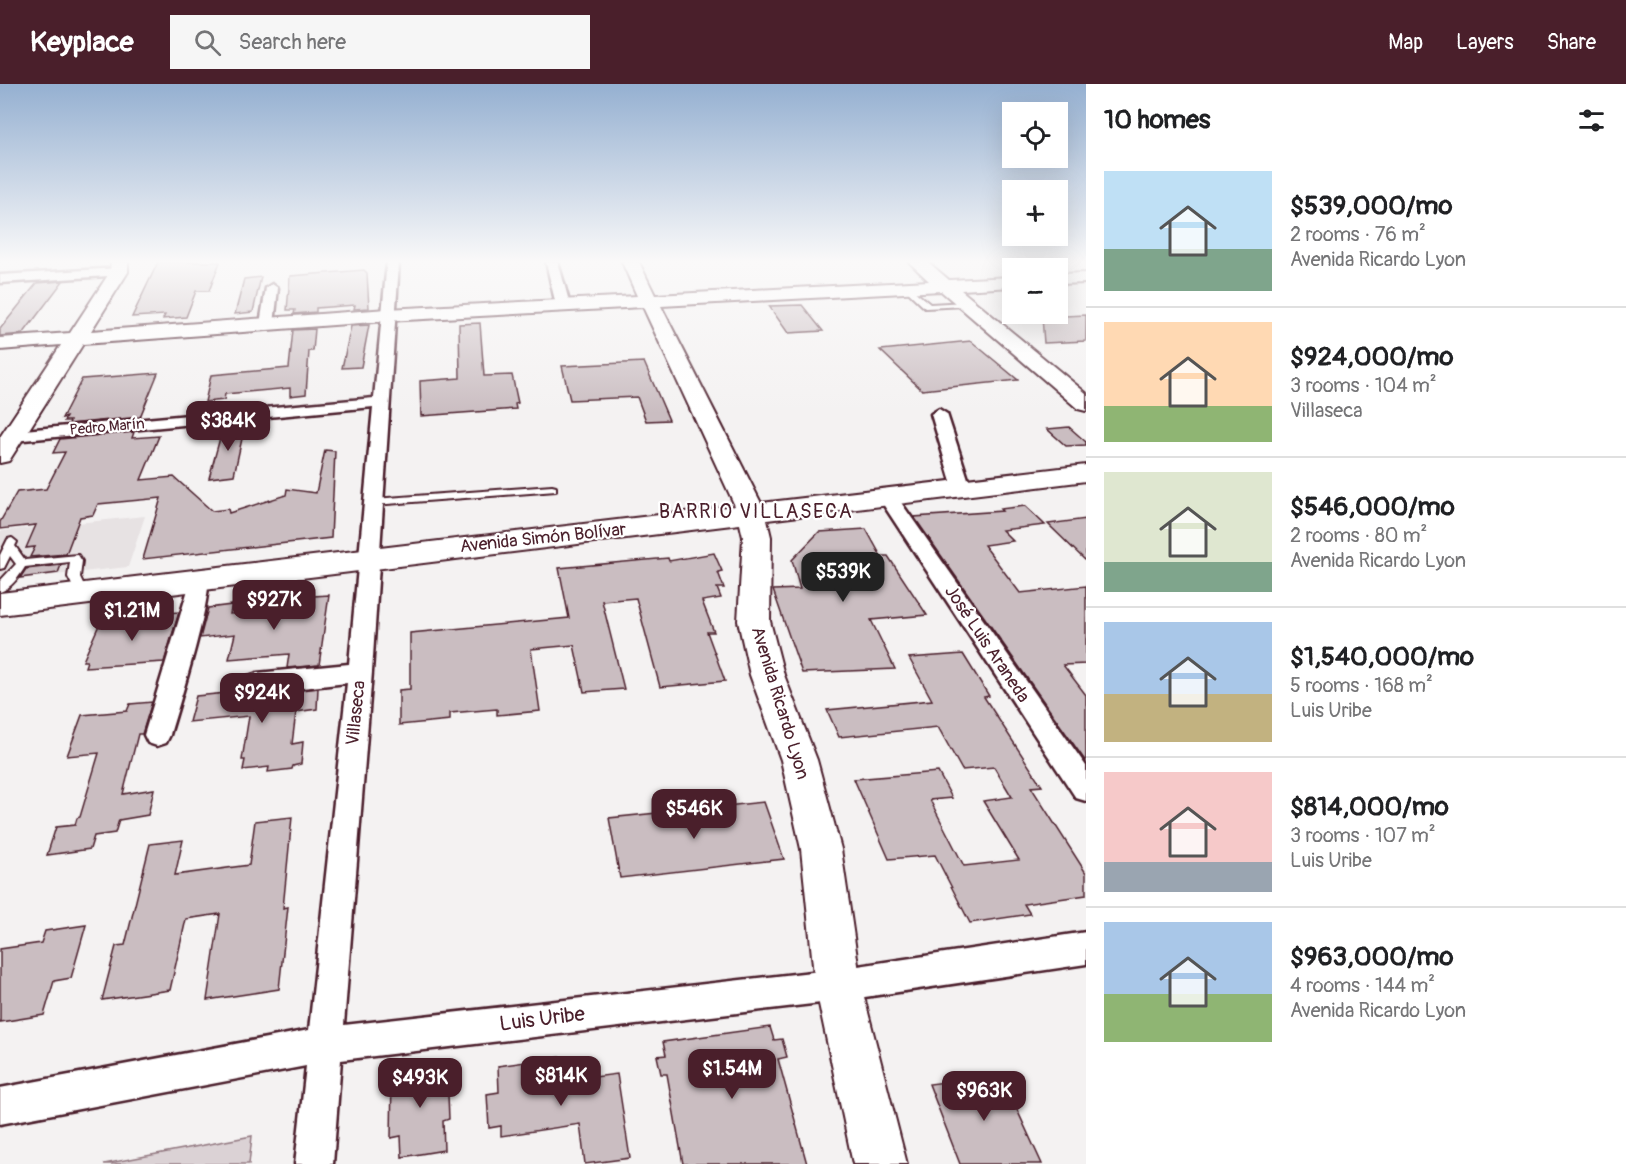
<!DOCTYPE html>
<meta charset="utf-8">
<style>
:root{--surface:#fff;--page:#f6f6f6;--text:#202124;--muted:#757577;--line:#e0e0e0;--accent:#4a1f2b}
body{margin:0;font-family:Pangolin,sans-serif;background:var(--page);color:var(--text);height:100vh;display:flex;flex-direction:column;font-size:22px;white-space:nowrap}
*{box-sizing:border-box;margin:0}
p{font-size:20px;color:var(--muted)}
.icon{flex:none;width:33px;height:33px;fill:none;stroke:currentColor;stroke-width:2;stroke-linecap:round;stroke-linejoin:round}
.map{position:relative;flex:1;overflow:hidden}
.sheet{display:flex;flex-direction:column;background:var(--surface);width:540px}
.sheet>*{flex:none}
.buttons{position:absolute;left:1002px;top:18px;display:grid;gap:12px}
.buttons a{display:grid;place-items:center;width:66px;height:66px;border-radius:0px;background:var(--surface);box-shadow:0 6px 24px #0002;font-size:30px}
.price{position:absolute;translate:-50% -51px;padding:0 14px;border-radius:12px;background:var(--accent);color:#fff;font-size:20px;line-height:39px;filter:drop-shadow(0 2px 3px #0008)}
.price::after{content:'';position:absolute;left:50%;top:36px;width:18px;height:14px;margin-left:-9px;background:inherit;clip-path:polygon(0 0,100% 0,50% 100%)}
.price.on{background:#222;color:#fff}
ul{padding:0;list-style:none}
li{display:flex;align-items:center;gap:18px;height:150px;padding:0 18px}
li+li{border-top:2px solid var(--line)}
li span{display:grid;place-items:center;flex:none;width:168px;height:120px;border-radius:0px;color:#555}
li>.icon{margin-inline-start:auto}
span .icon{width:72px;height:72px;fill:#fffc;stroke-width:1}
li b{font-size:26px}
h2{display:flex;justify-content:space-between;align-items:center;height:72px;padding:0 18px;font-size:26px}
header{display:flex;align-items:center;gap:36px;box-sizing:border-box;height:84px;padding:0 30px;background:var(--accent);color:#fff}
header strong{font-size:28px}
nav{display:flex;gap:33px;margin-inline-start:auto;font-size:21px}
.search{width:420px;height:54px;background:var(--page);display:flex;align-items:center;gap:15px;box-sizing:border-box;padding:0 21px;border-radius:0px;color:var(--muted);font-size:22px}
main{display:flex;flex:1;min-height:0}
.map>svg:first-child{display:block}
</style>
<header>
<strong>Keyplace</strong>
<div class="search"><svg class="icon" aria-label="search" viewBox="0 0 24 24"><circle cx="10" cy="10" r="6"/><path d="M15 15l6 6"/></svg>Search here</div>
<nav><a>Map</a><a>Layers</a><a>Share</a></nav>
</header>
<main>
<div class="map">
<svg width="1086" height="1080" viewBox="0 0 1086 1080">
<rect width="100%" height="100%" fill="#f4f2f2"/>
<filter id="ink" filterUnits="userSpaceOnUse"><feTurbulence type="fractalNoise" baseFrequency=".0167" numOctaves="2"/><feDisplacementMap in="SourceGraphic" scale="12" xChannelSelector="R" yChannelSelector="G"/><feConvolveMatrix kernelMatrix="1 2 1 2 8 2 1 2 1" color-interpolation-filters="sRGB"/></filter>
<g filter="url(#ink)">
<!-- built -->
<path fill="#e7e2e3" d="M145,432L128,483L0,497V447Z"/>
<!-- green -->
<path fill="#dbd2d5" stroke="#927880" stroke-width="1.5" d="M252,1052L249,1080H104Z"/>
<!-- building -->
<g fill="#cabdc1" stroke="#4a1f2b" stroke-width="1.5">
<path d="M158,178H220L209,207H196L186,233L163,235L165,231L132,233Z"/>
<path d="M364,186L367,189L369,224L354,225L355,221L316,224V228L294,230L295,226H287L290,192Z"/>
<path d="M261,193L253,228L235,230L244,195Z"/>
<path d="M63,197L23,250L0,252V245L37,199Z"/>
<path d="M802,221L823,247L788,249L769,222Z"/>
<path d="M1086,231V257L1044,259L1042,233Z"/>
<path d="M480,239L484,292L512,291L518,319L515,320L516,325L421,332L420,297L460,294L459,240Z"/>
<path d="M369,241L361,283L342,284L351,242Z"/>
<path d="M315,245L313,267H309L306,310L290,312V304L225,310L224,316L205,318L211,291L289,284L293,246Z"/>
<path d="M971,257L1018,296L922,306L880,266Z"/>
<path d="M644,278L669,336L646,337L637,313L570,316L562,282Z"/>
<path d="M158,289L140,333L69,340L70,337H64L66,333L62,334L82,295Z"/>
<path d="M245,341L234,391L209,394L223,343Z"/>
<path d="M1069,343L1086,358V361L1066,362L1047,345Z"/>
<path d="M134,348L132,354L159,352L141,396L174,393L212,427L228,425L229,429L286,411L287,405L316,409L325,366L335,367L331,454L143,475L161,414L98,420L93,431L80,433L66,470L30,473L35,463L26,464L36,441L0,445V438L17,408L46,405L65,368L53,369L60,355Z"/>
<path d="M1025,422L1045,441L1002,446L1013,457L984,461L1020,509L1086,502V580L1063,581L1086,611V678L914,433L1002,427L1000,425Z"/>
<path d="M1086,435V477L1048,440Z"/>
<path d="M866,445L881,472H888L927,531L871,536L895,585L802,589L773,506L800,505L792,476L819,448Z"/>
<path d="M714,469L722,487L718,488L724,504H717L721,514L702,517L714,548H707L725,597L660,603L636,514L602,517L624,605L584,608L574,561L531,565L540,627L497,631V625L450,629V636L399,641V606L410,605V549L569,534L559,484L668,474L669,477Z"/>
<path d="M61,481L58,489L20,494L26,485Z"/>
<path d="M329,511L319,581L287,584L289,570L229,575L235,550L200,554L208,524L232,521L230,530L296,525L297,513Z"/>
<path d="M179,528L164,578L85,583L87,577H83L99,541L151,536L153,530Z"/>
<path d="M963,570L989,612L984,613L1042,702L1031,703L1086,789V811L1024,820L1030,830L970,839L935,771L889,775L854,695L938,688L952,714L930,716L964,782L1019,776L983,717L1012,713L994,683L962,686L938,643L839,653L827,626L932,616L909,574Z"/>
<path d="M318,604L317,625L296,628L292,660L303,658L301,680L293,682L292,685L268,688L269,683L243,686L245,676H242L249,632L189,638L196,612L247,607L257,611Z"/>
<path d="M152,618L142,650H138L123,710L154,705L148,731L119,736L115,749L94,752L90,765L47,771L56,743L75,741L77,734L80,733L99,669L67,672L82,631L127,627L130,620Z"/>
<path d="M764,718L784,775L620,794L609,734Z"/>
<path d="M292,733L283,824L288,823L279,905L207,916L220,830L186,835L170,906L102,916L116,862L125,861L150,760L183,756L175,791L249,781L255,737Z"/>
<path d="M86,841L71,894L54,897L44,931L0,938V865L41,859L45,847Z"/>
<path d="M770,943L774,956L782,955L787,973L778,975L807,1080H683L667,990H661L657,972L666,971L663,958Z"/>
<path d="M561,973L564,997L617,990L630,1074L585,1080L580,1040L501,1052V1042L489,1044L487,1010L499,1008L498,982Z"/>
<path d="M436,977V988L447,986L449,1035L443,1037L444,1066L402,1073L401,1052L391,1054L392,994L403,992L402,983Z"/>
<path d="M1001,991L1042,1080H960L929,1000Z"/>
</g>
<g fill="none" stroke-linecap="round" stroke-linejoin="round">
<defs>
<g id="lane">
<path d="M904,202H908L930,220L966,218L970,220L966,222L925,224L904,204Z"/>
<path d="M552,402L556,403V407L374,421L369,418L374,415Z"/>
<path d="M12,454L17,458L15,462L25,476L78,471L82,477L80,493L88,510L86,513H78L68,493L70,478L25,483C19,493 11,504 0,508V497L16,480L10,472L4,484L0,485V471L8,455Z"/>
</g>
<g id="street">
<path d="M387,178H399L372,588L344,941L838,885L1086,848V880L838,917L341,976L333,1080H295L306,982L0,1040V1004L309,946L347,599L257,609L248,606L245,599L248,592L257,589L349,580L373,323L13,357L4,352L13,347L374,314Z"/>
<path d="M546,178H558L570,221L568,224H558L556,221Z"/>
<path d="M119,184L123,185V191L0,199V191Z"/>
<path d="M272,200L278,204L274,240L267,244L260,240L266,204Z"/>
<path d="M939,325L947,330L971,404L969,408H955L953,404L931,330Z"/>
<path d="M888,408L895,410L1086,682V717L1076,714L879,414Z"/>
<path d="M200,486L207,489C216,504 177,627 170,651L166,659L157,662L148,659L144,651L193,489Z"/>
</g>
<g id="secondary">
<path d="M111,178H128V188L91,247L387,225L637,212L622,178H639L655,211L929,197L909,178H928L949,196L1012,193V203L961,206L1086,309V327L1078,325L941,207L661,222L761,419L1086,381V397L767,436L771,453L770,537L784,591L817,676L841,765L861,901L907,1080H853L815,901L801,765L781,676L750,591L738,537L743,453L740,440L0,531V509L735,422L643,223L387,237L83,260L9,377L0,379V353L61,261L0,266V254L70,249L110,188Z"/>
<path d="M1086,189V199L1058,200V190Z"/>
</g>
</defs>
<!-- lane casing -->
<use href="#lane" stroke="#4a1f2b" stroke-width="4"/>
<!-- street casing -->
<use href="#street" stroke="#4a1f2b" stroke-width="5"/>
<!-- secondary casing -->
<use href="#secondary" stroke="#4a1f2b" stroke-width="4"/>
<!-- lane -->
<use href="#lane" fill="#fff" fill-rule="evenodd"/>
<!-- street -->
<use href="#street" fill="#fff" fill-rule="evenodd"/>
<!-- secondary -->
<use href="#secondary" fill="#fff" fill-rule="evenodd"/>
</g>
</g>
<!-- sky -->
<linearGradient id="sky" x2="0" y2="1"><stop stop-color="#95b0d1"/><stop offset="0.54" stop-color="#faf9f9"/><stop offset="1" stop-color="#faf9f9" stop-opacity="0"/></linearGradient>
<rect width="1086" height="329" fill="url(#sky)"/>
<g text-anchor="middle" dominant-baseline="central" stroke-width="4.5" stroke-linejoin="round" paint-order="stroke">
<!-- far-street labels -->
<g font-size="15" fill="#4a1f2b" stroke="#fff">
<text transform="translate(107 343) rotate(-5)">Pedro Marín</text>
</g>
<!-- street labels -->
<g font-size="18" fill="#4a1f2b" stroke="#fff">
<text transform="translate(543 454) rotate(-6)">Avenida Simón Bolívar</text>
<text transform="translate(987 560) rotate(56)">José Luis Araneda</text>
<text transform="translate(780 619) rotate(73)">Avenida Ricardo Lyon</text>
<text transform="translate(356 629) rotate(-84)">Villaseca</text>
</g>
<!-- neighbourhood labels -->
<g font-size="20" letter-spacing="1.5" fill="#4a1f2b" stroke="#fff">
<text x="756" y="427">BARRIO VILLASECA</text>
</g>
<!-- near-street labels -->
<g font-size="21" fill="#4a1f2b" stroke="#fff">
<text transform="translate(542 935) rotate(-7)">Luis Uribe</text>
</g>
</g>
</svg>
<div class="buttons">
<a><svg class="icon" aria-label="locate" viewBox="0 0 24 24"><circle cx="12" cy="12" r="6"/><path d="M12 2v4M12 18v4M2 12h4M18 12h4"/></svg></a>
<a>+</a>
<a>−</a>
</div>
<b class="price" style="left:228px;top:368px">$384K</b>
<b class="price on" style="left:843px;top:519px">$539K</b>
<b class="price" style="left:274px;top:547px">$927K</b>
<b class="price" style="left:132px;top:558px">$1.21M</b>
<b class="price" style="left:262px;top:640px">$924K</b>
<b class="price" style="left:694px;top:756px">$546K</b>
<b class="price" style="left:732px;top:1016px">$1.54M</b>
<b class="price" style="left:561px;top:1023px">$814K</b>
<b class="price" style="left:420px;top:1025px">$493K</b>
<b class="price" style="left:984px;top:1038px">$963K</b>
</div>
<section class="sheet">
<h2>10 homes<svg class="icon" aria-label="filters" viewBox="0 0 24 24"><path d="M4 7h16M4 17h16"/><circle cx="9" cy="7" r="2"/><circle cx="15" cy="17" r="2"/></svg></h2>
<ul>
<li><span style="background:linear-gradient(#bfe0f5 65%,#7fa58c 0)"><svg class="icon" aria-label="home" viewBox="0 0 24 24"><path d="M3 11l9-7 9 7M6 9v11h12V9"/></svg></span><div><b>$539,000/mo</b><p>2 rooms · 76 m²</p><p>Avenida Ricardo Lyon</p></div></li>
<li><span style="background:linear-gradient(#ffd9b3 70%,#8fb573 0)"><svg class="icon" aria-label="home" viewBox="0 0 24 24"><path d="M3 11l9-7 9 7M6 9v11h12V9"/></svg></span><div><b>$924,000/mo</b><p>3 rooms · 104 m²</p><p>Villaseca</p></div></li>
<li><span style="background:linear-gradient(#dfe7d0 75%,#7fa58c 0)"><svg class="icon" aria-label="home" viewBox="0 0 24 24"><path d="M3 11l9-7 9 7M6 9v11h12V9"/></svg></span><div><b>$546,000/mo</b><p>2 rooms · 80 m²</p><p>Avenida Ricardo Lyon</p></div></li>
<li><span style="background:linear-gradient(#a9c7e8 60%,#c2b280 0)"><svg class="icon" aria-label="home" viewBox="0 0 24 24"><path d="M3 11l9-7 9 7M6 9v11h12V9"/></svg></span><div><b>$1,540,000/mo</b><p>5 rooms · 168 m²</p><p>Luis Uribe</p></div></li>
<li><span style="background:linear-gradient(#f6c9c9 75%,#9aa5b1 0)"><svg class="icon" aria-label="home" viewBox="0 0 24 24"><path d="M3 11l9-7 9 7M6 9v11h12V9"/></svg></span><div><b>$814,000/mo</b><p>3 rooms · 107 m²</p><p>Luis Uribe</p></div></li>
<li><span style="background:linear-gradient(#a9c7e8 60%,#8fb573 0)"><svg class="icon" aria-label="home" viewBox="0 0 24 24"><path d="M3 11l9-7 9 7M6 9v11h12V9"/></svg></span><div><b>$963,000/mo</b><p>4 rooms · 144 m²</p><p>Avenida Ricardo Lyon</p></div></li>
</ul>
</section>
</main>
